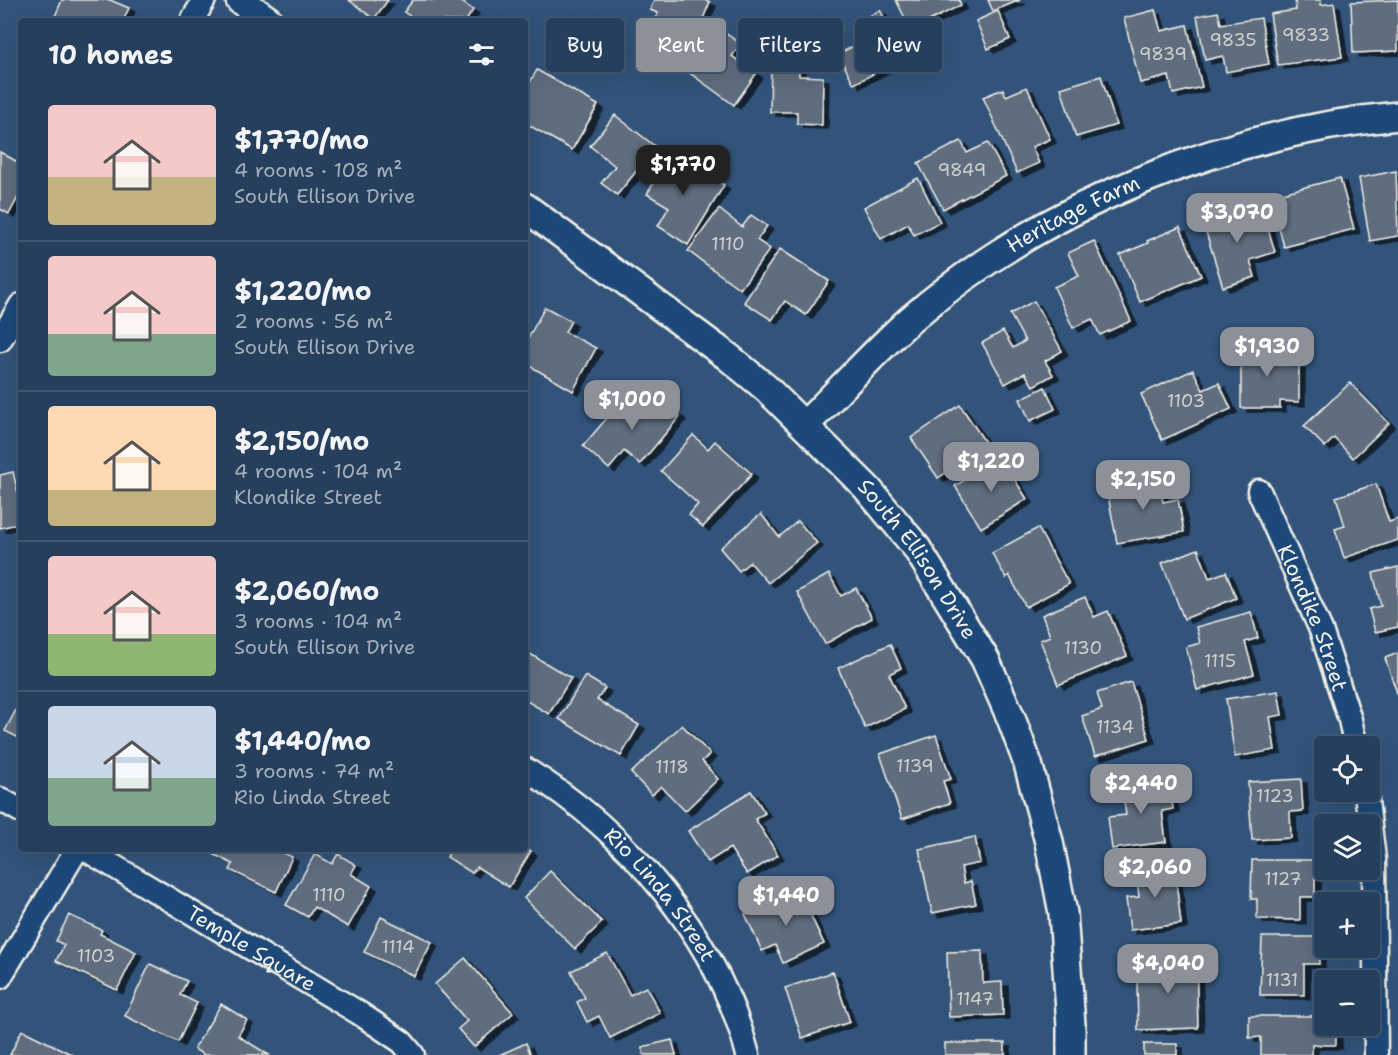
<!DOCTYPE html>
<meta charset="utf-8">
<style>
:root{--surface:#263f5c;--page:#324a65;--text:#f1f3f6;--muted:#a4afbb;--line:#425872;--accent:#8c9099}
body{margin:0;font-family:"Shantell Sans",sans-serif;background:var(--page);color:var(--text);height:100vh;display:flex;flex-direction:column;font-size:22px;white-space:nowrap}
*{box-sizing:border-box;margin:0}
p{font-size:20px;color:var(--muted)}
.icon{flex:none;width:33px;height:33px;fill:none;stroke:currentColor;stroke-width:2;stroke-linecap:round;stroke-linejoin:round}
.map{position:relative;flex:1;overflow:hidden}
.panel{position:absolute;left:18px;top:18px;width:510px;height:834px;display:flex;flex-direction:column;background:var(--surface);border-radius:6px;box-shadow:0 6px 24px #0002,0 0 0 2px var(--line)}
.panel>*{flex:none}
.top-card{position:absolute;left:546px;top:18px;width:570px;height:54px;display:flex;gap:12px}
.buttons{position:absolute;left:1314px;top:736px;display:grid;gap:12px}
.buttons a{display:grid;place-items:center;width:66px;height:66px;border-radius:6px;background:var(--surface);box-shadow:0 6px 24px #0002,0 0 0 2px var(--line);font-size:30px}
.price{position:absolute;translate:-50% -51px;padding:0 14px;border-radius:12px;background:var(--accent);color:#fff;font-size:20px;line-height:39px;filter:drop-shadow(0 2px 3px #0008)}
.price::after{content:'';position:absolute;left:50%;top:36px;width:18px;height:14px;margin-left:-9px;background:inherit;clip-path:polygon(0 0,100% 0,50% 100%)}
.price.current{background:#222;color:#fff}
ul{padding:0;list-style:none}
li{display:flex;align-items:center;gap:18px;height:150px;padding:0 30px}
li+li{border-top:2px solid var(--line)}
li span{display:grid;place-items:center;flex:none;width:168px;height:120px;border-radius:6px;color:#555}
li>.icon{margin-inline-start:auto}
span .icon{width:72px;height:72px;fill:#fffc;stroke-width:1}
li b{font-size:26px}
h2{display:flex;justify-content:space-between;align-items:center;height:72px;padding:0 30px;font-size:26px}
.pill{padding:0 21px;border-radius:6px;background:var(--surface);box-shadow:0 6px 24px #0002,0 0 0 2px var(--line);font-size:21px;line-height:54px}
.pill.current{background:var(--accent);color:#fff}
.map>svg:first-child{display:block}
</style>
<div class="map">
<svg width="1398" height="1055" viewBox="0 0 1398 1055">
<defs>
<filter id="shadow"><feDropShadow dx="6" dy="4" stdDeviation="0" flood-color="#0009"/></filter>
</defs>
<rect width="100%" height="100%" fill="#32547b"/>
<filter id="ink" filterUnits="userSpaceOnUse"><feTurbulence type="fractalNoise" baseFrequency=".0167" numOctaves="2"/><feDisplacementMap in="SourceGraphic" scale="12" xChannelSelector="R" yChannelSelector="G"/><feConvolveMatrix kernelMatrix="1 2 1 2 8 2 1 2 1" color-interpolation-filters="sRGB"/></filter>
<g filter="url(#ink)">
<!-- building -->
<g fill="#5e6d7e" stroke="#f4f1e8" stroke-width="1.5" filter="url(#shadow)">
<path d="M62,0H110L129,8L123,21H53Z"/>
<path d="M349,0H388L374,19Z"/>
<path d="M413,0H459L473,10L466,21H417L404,12Z"/>
<path d="M654,0H704L710,2L694,40L676,32L672,41L650,32L658,13L650,10Z"/>
<path d="M896,0H959L961,5L911,30Z"/>
<path d="M988,0H1020L993,11Z"/>
<path d="M1295,0H1321V5L1334,3L1342,57L1278,65L1270,14L1296,10Z"/>
<path d="M1398,0V51L1353,53L1351,2Z"/>
<path d="M880,10L905,57L854,84L838,54L864,41L855,24Z"/>
<path d="M1155,10L1161,31L1187,25L1202,87L1173,94L1169,76L1140,83L1124,18Z"/>
<path d="M998,11L1010,39L988,49L976,21Z"/>
<path d="M1218,12L1221,24L1261,18L1269,64L1226,72L1223,56L1205,60L1197,16Z"/>
<path d="M718,28L741,44L732,56L756,74L734,105L687,71Z"/>
<path d="M771,63L799,64V76L823,77L822,125L797,124V112H770Z"/>
<path d="M537,70L598,105L572,150L525,123V91Z"/>
<path d="M1101,76L1116,125L1076,137L1061,88Z"/>
<path d="M1027,87L1050,139L1032,147L1039,163L1017,173L983,97L1003,89L1006,96Z"/>
<path d="M615,115L656,147L617,195L601,183L615,166L590,146Z"/>
<path d="M961,141L967,153L988,143L1006,176L943,209L918,163Z"/>
<path d="M665,150L724,185L688,245L658,226L669,207L647,194L660,173L653,169Z"/>
<path d="M0,152L21,164V192L9,214L0,209Z"/>
<path d="M1396,171L1398,236L1370,241L1359,178Z"/>
<path d="M918,178L940,222L914,235L908,224L881,239L864,207Z"/>
<path d="M1340,178L1354,229L1284,247L1271,196Z"/>
<path d="M1231,208L1235,220L1263,212L1275,252L1250,260L1255,277L1223,287L1201,216Z"/>
<path d="M719,209L742,227L751,215L767,226L757,240L770,249L740,289L688,251Z"/>
<path d="M1180,227L1201,276L1140,302L1120,255L1148,243L1147,241Z"/>
<path d="M1094,241L1131,321L1100,335L1092,319L1073,328L1054,287L1079,276L1068,253Z"/>
<path d="M780,249L829,281L806,315L785,301L772,320L744,302Z"/>
<path d="M1034,301L1062,351L1045,361L1053,375L1033,386L1025,373L1005,384L982,343L1003,331L1013,348L1025,341L1010,314Z"/>
<path d="M545,307L571,321L565,332L596,348L573,391L525,363V344Z"/>
<path d="M1241,345H1277V365H1299V402L1280,401V408H1241Z"/>
<path d="M1193,370L1203,390L1219,383L1231,409L1162,440L1141,394Z"/>
<path d="M1350,383L1389,423L1353,458L1334,438L1325,447L1304,426Z"/>
<path d="M1045,387L1055,409L1030,421L1020,399Z"/>
<path d="M650,390L680,416L640,464L624,451L609,469L583,446L618,405L629,414Z"/>
<path d="M960,405L987,445L938,478L911,438Z"/>
<path d="M693,435L708,449L715,441L752,474L703,527L689,515L698,504L661,471Z"/>
<path d="M1001,458L1027,499L981,528L955,486Z"/>
<path d="M13,472L21,505V523L0,528V475Z"/>
<path d="M1158,476L1163,502L1178,499L1184,532L1117,543L1106,485Z"/>
<path d="M1376,484L1389,522L1398,519V540L1344,558L1335,529L1345,526L1336,497Z"/>
<path d="M761,514L779,537L798,521L817,543L768,583L750,562L739,571L720,548Z"/>
<path d="M1038,528L1069,584L1026,607L1009,575L1006,578L992,553Z"/>
<path d="M1198,549L1209,578L1226,572L1236,598L1184,619L1162,563Z"/>
<path d="M1398,567V627L1375,632L1369,609L1381,606L1373,573Z"/>
<path d="M829,574L841,596L856,588L872,618L825,644L797,592Z"/>
<path d="M1085,597L1094,617L1108,611L1127,656L1058,685L1040,640L1050,636L1042,615Z"/>
<path d="M1251,612L1258,638L1245,642L1254,674L1197,690L1186,647L1200,643L1196,627Z"/>
<path d="M890,644L901,668L889,674L905,709L865,728L838,668Z"/>
<path d="M525,651L571,678L549,714L525,700Z"/>
<path d="M1398,653V696L1385,658Z"/>
<path d="M585,676L605,688L597,700L639,725L621,756L559,719Z"/>
<path d="M1131,682L1149,739L1095,756L1082,716L1102,709L1097,693Z"/>
<path d="M1278,691L1282,715L1270,717L1275,750L1235,757L1226,699Z"/>
<path d="M21,700V739L5,731Z"/>
<path d="M682,725L710,754L702,761L718,779L685,811L661,786L652,795L631,773Z"/>
<path d="M936,735L951,779L943,781L950,803L902,819L880,754Z"/>
<path d="M1156,777L1157,790L1170,789L1173,809L1162,811L1166,842L1112,849L1108,817L1126,815L1121,781Z"/>
<path d="M1301,779L1303,811L1290,812L1291,838L1252,840L1248,782Z"/>
<path d="M751,791L765,813L755,819L778,855L747,874L730,848L708,862L688,831Z"/>
<path d="M975,837L980,863L961,867L964,883L971,881L976,904L932,913L919,849Z"/>
<path d="M525,848L531,851L509,887L477,867L472,873L447,857L451,849Z"/>
<path d="M216,849H275L292,857L276,892L230,870L233,864L213,854Z"/>
<path d="M315,854L332,864L338,854L356,865L351,874L371,886L348,927L314,907L308,917L286,905Z"/>
<path d="M1252,860H1315V897H1300V920L1257,919V899H1251Z"/>
<path d="M1174,863L1181,924L1130,930L1126,898L1139,897L1136,868Z"/>
<path d="M550,871L602,922L575,949L524,898Z"/>
<path d="M799,890L824,944L783,963L775,945L762,951L745,914Z"/>
<path d="M69,915L102,930L100,934L136,952L117,990L56,961L64,945L56,941Z"/>
<path d="M381,917L432,942L414,976L364,952Z"/>
<path d="M1262,937H1319V964H1304V995H1260Z"/>
<path d="M982,951L983,983L1002,982L1003,1015L949,1017L947,952Z"/>
<path d="M607,953L630,995L646,987L660,1013L610,1038L599,1016L587,1022L577,1002L585,998L571,971Z"/>
<path d="M465,958L513,1013L474,1047L458,1029L467,1021L435,984Z"/>
<path d="M1196,959L1198,1028L1138,1030L1137,980H1146V960Z"/>
<path d="M150,964L187,981L180,995L197,1003L178,1042L125,1016Z"/>
<path d="M833,972L850,1022L802,1038L785,988Z"/>
<path d="M221,1004L247,1020L238,1036L269,1055H204L194,1049Z"/>
<path d="M1249,1016H1324V1026H1336V1045H1312V1055H1261V1037L1249,1038Z"/>
<path d="M22,1030L73,1055H10Z"/>
<path d="M672,1040L676,1055H644L642,1047Z"/>
<path d="M526,1043L531,1055H499Z"/>
<rect x="945" y="1043" width="60" height="12"/>
<rect x="1144" y="1044" width="33" height="11"/>
</g>
<g fill="none" stroke-linecap="round" stroke-linejoin="round">
<defs>
<g id="minor">
<path d="M192,21L204,0"/>
<path d="M0,340L21,305"/>
<path id="s1" d="M1259,491L1321,630L1350,720L1356,747"/>
<path id="s2" d="M525,769C626,830 718,938 748,1055"/>
<path d="M1366,792L1374,859L1376,1055"/>
<path d="M0,799L21,811"/>
<path id="s3" d="M85,849L359,1013L402,1042L413,1055"/>
<path d="M0,977L77,849"/>
</g>
<g id="tertiary">
<path d="M240,0L269,21"/>
<path id="s4" d="M525,207L727,356L766,388L867,488L916,547L985,659L1011,718L1028,764L1049,842L1063,913L1071,1025V1055"/>
<path id="s5" d="M805,425C840,390 874,352 911,319C1041,206 1227,132 1398,116"/>
</g>
</defs>
<!-- minor casing -->
<use href="#minor" stroke="#f4f1e8" stroke-width="27"/>
<!-- tertiary casing -->
<use href="#tertiary" stroke="#f4f1e8" stroke-width="32"/>
<!-- minor -->
<use href="#minor" stroke="#1f4a7a" stroke-width="22"/>
<!-- tertiary -->
<use href="#tertiary" stroke="#1f4a7a" stroke-width="27"/>
</g>
</g>
<g text-anchor="middle" dominant-baseline="central" stroke-width="4.5" stroke-linejoin="round" paint-order="stroke">
<!-- number labels -->
<g font-size="18" fill="#ced0ce">
<text x="1306" y="35">9833</text>
<text x="1233" y="40">9835</text>
<text x="1163" y="54">9839</text>
<text x="962" y="170">9849</text>
<text x="728" y="244">1110</text>
<text x="1186" y="401">1103</text>
<text x="1083" y="648">1130</text>
<text x="1220" y="661">1115</text>
<text x="1115" y="727">1134</text>
<text x="915" y="766">1139</text>
<text x="672" y="767">1118</text>
<text x="1275" y="796">1123</text>
<text x="1283" y="879">1127</text>
<text x="329" y="895">1110</text>
<text x="398" y="947">1114</text>
<text x="96" y="956">1103</text>
<text x="1282" y="980">1131</text>
<text x="975" y="999">1147</text>
</g>
<!-- street labels -->
<g font-size="21" fill="#f4f1e8" stroke="#1f4a7a">
<text stroke="none"><textPath href="#s5" startOffset="344">Heritage Farm</textPath></text>
<text stroke="none"><textPath href="#s4" startOffset="531">South Ellison Drive</textPath></text>
<text stroke="none"><textPath href="#s1" startOffset="138">Klondike Street</textPath></text>
<text stroke="none"><textPath href="#s2" startOffset="186">Rio Linda Street</textPath></text>
<text stroke="none"><textPath href="#s3" startOffset="194">Temple Square</textPath></text>
</g>
</g>
</svg>
<div class="buttons">
<a><svg class="icon" aria-label="locate" viewBox="0 0 24 24"><circle cx="12" cy="12" r="6"/><path d="M12 2v4M12 18v4M2 12h4M18 12h4"/></svg></a>
<a><svg class="icon" aria-label="layers" viewBox="0 0 24 24"><path d="M12 4l9 5-9 5-9-5zM3 14l9 5 9-5"/></svg></a>
<a>+</a>
<a>−</a>
</div>
<b class="price current" style="left:683px;top:196px">$1,770</b>
<b class="price" style="left:1237px;top:244px">$3,070</b>
<b class="price" style="left:1267px;top:378px">$1,930</b>
<b class="price" style="left:632px;top:431px">$1,000</b>
<b class="price" style="left:991px;top:493px">$1,220</b>
<b class="price" style="left:1143px;top:511px">$2,150</b>
<b class="price" style="left:1141px;top:815px">$2,440</b>
<b class="price" style="left:1155px;top:899px">$2,060</b>
<b class="price" style="left:786px;top:927px">$1,440</b>
<b class="price" style="left:1168px;top:995px">$4,040</b>
<div class="top-card">
<a class="pill">Buy</a>
<a class="pill current">Rent</a>
<a class="pill">Filters</a>
<a class="pill">New</a>
</div>
<section class="panel">
<h2>10 homes<svg class="icon" aria-label="filters" viewBox="0 0 24 24"><path d="M4 7h16M4 17h16"/><circle cx="9" cy="7" r="2"/><circle cx="15" cy="17" r="2"/></svg></h2>
<ul>
<li><span style="background:linear-gradient(#f6c9c9 60%,#c2b280 0)"><svg class="icon" aria-label="home" viewBox="0 0 24 24"><path d="M3 11l9-7 9 7M6 9v11h12V9"/></svg></span><div><b>$1,770/mo</b><p>4 rooms · 108 m²</p><p>South Ellison Drive</p></div></li>
<li><span style="background:linear-gradient(#f6c9c9 65%,#7fa58c 0)"><svg class="icon" aria-label="home" viewBox="0 0 24 24"><path d="M3 11l9-7 9 7M6 9v11h12V9"/></svg></span><div><b>$1,220/mo</b><p>2 rooms · 56 m²</p><p>South Ellison Drive</p></div></li>
<li><span style="background:linear-gradient(#ffd9b3 70%,#c2b280 0)"><svg class="icon" aria-label="home" viewBox="0 0 24 24"><path d="M3 11l9-7 9 7M6 9v11h12V9"/></svg></span><div><b>$2,150/mo</b><p>4 rooms · 104 m²</p><p>Klondike Street</p></div></li>
<li><span style="background:linear-gradient(#f6c9c9 65%,#8fb573 0)"><svg class="icon" aria-label="home" viewBox="0 0 24 24"><path d="M3 11l9-7 9 7M6 9v11h12V9"/></svg></span><div><b>$2,060/mo</b><p>3 rooms · 104 m²</p><p>South Ellison Drive</p></div></li>
<li><span style="background:linear-gradient(#c9d6e8 60%,#7fa58c 0)"><svg class="icon" aria-label="home" viewBox="0 0 24 24"><path d="M3 11l9-7 9 7M6 9v11h12V9"/></svg></span><div><b>$1,440/mo</b><p>3 rooms · 74 m²</p><p>Rio Linda Street</p></div></li>
</ul>
</section>
</div>
